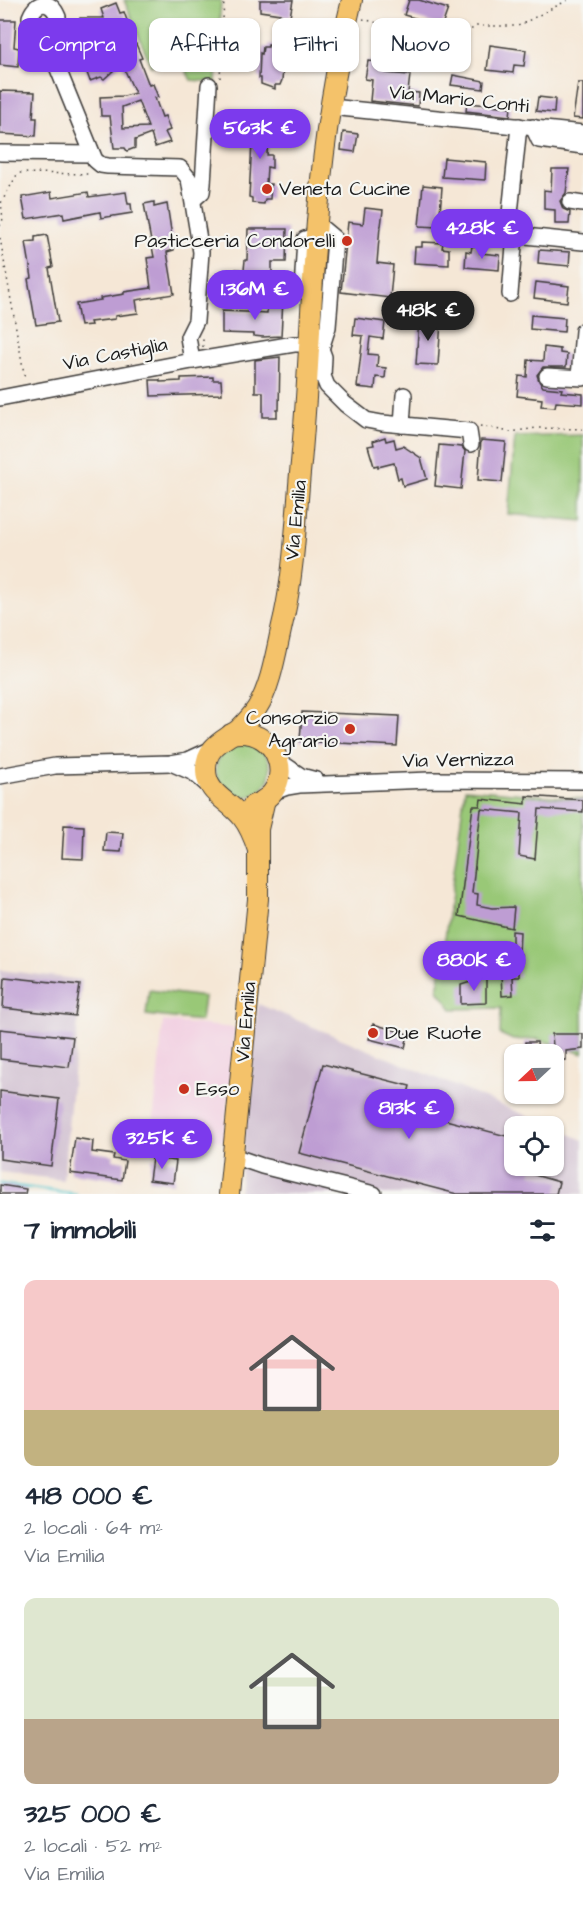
<!DOCTYPE html>
<html lang="it">
<meta charset="utf-8">
<style>
:root{--surface:#fff;--page:#f2f2f3;--text:#1f2937;--muted:#747a83;--accent:#7c3aed}
body{margin:0;font-family:"Architects Daughter",sans-serif;background:var(--page);color:var(--text);height:100vh;display:flex;flex-direction:column;font-size:22px;white-space:nowrap}
*{box-sizing:border-box;margin:0}
p{font-size:20px;color:var(--muted)}
.icon{flex:none;width:33px;height:33px;fill:none;stroke:currentColor;stroke-width:2;stroke-linecap:round;stroke-linejoin:round}
.map{position:relative;height:1194px;overflow:hidden}
.panel{display:flex;flex-direction:column;background:var(--surface);flex:1}
.panel>*{flex:none}
.top-card{position:absolute;left:18px;top:18px;width:548px;height:54px;display:flex;gap:12px}
.needle{width:39px;rotate:248deg}
.tools{position:absolute;left:504px;top:1044px;display:grid;gap:12px}
.tools a{display:grid;place-items:center;width:60px;height:60px;border-radius:12px;background:var(--surface);box-shadow:0 2px 4px #0004;font-size:30px}
.price{position:absolute;translate:-50% -51px;padding:0 14px;border-radius:21px;background:var(--accent);color:#fff;font-size:20px;line-height:39px;filter:drop-shadow(0 2px 3px #0008)}
.price::after{content:'';position:absolute;left:50%;top:36px;width:18px;height:14px;margin-left:-9px;background:inherit;clip-path:polygon(0 0,100% 0,50% 100%)}
.price.selected{background:#222;color:#fff}
ul{padding:0;list-style:none}
li{display:grid;align-content:center;gap:12px;height:318px;padding:0 24px}
li span{display:grid;place-items:center;height:186px;border-radius:12px;color:#555}
li>.icon{margin-inline-start:auto}
span .icon{width:108px;height:108px;fill:#fffc;stroke-width:1}
li b{font-size:26px}
h2{display:flex;justify-content:space-between;align-items:center;height:72px;padding:0 24px;font-size:26px}
.pill{padding:0 21px;border-radius:12px;background:var(--surface);box-shadow:0 2px 4px #0004;font-size:21px;line-height:54px}
.pill.selected{background:var(--accent);color:#fff}
.map>svg:first-child{display:block}
</style>
<div class="map">
<svg width="583" height="1194" viewBox="0 0 583 1194">
<rect width="100%" height="100%" fill="#f6f6f2"/>
<filter id="ink" filterUnits="userSpaceOnUse"><feTurbulence type="fractalNoise" baseFrequency=".0167" numOctaves="2"/><feDisplacementMap in="SourceGraphic" scale="12" xChannelSelector="R" yChannelSelector="G"/><feConvolveMatrix kernelMatrix="1 2 1 2 8 2 1 2 1" color-interpolation-filters="sRGB"/></filter>
<filter id="wash" filterUnits="userSpaceOnUse"><feTurbulence type="fractalNoise" baseFrequency=".008" numOctaves="4" result="noise"/><feDisplacementMap in="SourceGraphic" scale="24" xChannelSelector="R" yChannelSelector="G"/><feGaussianBlur stdDeviation="1.35" result="paint"/><feColorMatrix in="noise" values="0 0 0 0 0 0 0 0 0 0 0 0 0 0 0 0 0 1.4 0 .05"/><feComposite in="paint" operator="in"/></filter>
<g filter="url(#wash)">
<rect width="100%" height="100%" fill="#f5e7d6"/>
<!-- built -->
<path fill="#f2cfe1" d="M163,1021L235,1028L224,1141L152,1134Z"/>
<!-- industrial -->
<g fill="#cfbdcf">
<path d="M0,970L82,980L63,1180L0,1172Z"/>
<path d="M258,1004L552,1126H514V1166H554V1127L583,1140V1194H239Z"/>
</g>
<!-- green -->
<g fill="#99c877" stroke="#5a724a" stroke-width="1.5">
<path d="M124,0H221L216,82L191,80L173,46C165,52 160,62 151,66Z"/>
<path d="M583,435V521L508,514L515,437Z"/>
<circle cx="243" cy="770" r="27"/>
<path d="M465,789L583,799V1054L538,1039L513,1040L500,1034L501,1008L452,1009L438,990Z"/>
<path d="M149,990L204,997L201,1021L146,1015Z"/>
</g>
<g fill="none" stroke-linecap="round" stroke-linejoin="round">
<!-- stream -->
<path stroke="#59c7ce" stroke-width="3" d="M0,1184L76,1194"/>
</g>
<g id="blocks">
<!-- building -->
<g fill="#be9dd3" fill-rule="evenodd">
<path d="M260,0H293L290,17L280,15V14L260,11Z"/>
<path d="M409,0H419L448,9L442,26L404,15Z"/>
<path d="M116,3L120,13L124,12L129,26L126,27L131,42L132,39L135,45L136,44L142,58L139,59L149,85L153,84L158,97L155,98L162,117L165,116L170,130L165,132L170,142L155,147L151,134L135,140V148L127,151L125,148H114L110,116H101L100,97L124,96L135,93L123,66L124,61L104,79L101,77L90,81L83,62L117,50L111,32L77,44L69,26L80,21V18H104L101,9ZM138,101L148,127L123,128L122,107Z"/>
<path d="M0,20H16L14,47L19,48L18,67L0,65Z"/>
<path d="M268,44L277,45L276,47H282V51L285,52L282,80L280,85H275V89L261,84V78H259L260,53L262,54L263,47H268Z"/>
<path d="M490,45L526,50L524,66L514,65L513,73L487,70Z"/>
<path d="M368,61L386,63L385,73L410,75L408,92L419,93L418,106L370,101L372,80L365,79Z"/>
<path d="M453,75L484,81L483,89L451,85Z"/>
<path d="M578,83H583V119L573,118Z"/>
<path d="M0,91L35,92L33,118H37L36,136L0,134Z"/>
<path d="M538,97L555,99L554,113L536,111Z"/>
<path d="M467,103L511,107L510,116L466,111Z"/>
<path d="M256,114L264,115V118H269V125H274L273,138L268,137L267,155H272V168L267,167L266,184H271L270,199H265L264,204L252,203V198L249,197L253,124H256Z"/>
<path d="M343,132L358,134L355,152L341,150Z"/>
<path d="M444,158L486,162L485,180L442,177Z"/>
<path d="M552,169H569L566,193L560,201L563,209L570,212L569,224H555V210L544,209V190L551,191Z"/>
<path d="M423,185L442,187L439,227L419,226Z"/>
<path d="M51,192L52,198L88,192L89,197L126,192L128,204H131L132,213L101,218L100,212L64,219L63,213L26,219L22,197Z"/>
<path d="M154,202V207L167,204L174,250L167,252L174,294L136,300L138,313L115,316V319L90,322L91,325L80,326L76,304L101,300L100,298L124,294V292L151,288L147,258L154,257L144,204Z"/>
<path d="M365,208L383,210L381,226H380L377,263L393,265L390,298L341,292L348,222L363,224Z"/>
<path d="M248,229H287L286,262H272V289L236,288V269L244,270L245,260H247Z"/>
<path d="M47,235L53,267L49,268L58,322L36,325L28,279L32,278L26,242L35,241V237Z"/>
<path d="M422,242L443,243L442,248L449,249V265L414,263L415,247H422Z"/>
<path d="M472,246L481,247L480,253L500,255L499,270L465,267L466,251L471,252Z"/>
<path d="M539,250L570,252L569,266L538,263Z"/>
<path d="M536,282L569,286L567,302L534,298Z"/>
<path d="M268,300H283L281,336L263,337L254,336V334L222,333V311L267,313Z"/>
<path d="M531,315L565,318L564,332L530,329Z"/>
<path d="M355,318L385,322L383,339L370,337L368,354L378,355L377,367L386,368L385,378L376,377L375,389L357,387L363,336L353,335Z"/>
<path d="M419,319L441,321L438,365L416,364Z"/>
<path d="M544,347L560,349V353L567,354L566,367H543L537,375L539,381L543,387L562,389L561,392L583,394V404L556,402L555,407L541,406L542,399L517,396L519,376L527,377L528,360L543,361Z"/>
<path d="M280,357L279,410H277V417H263V392H255V360Z"/>
<path d="M213,377V380H221L222,394L151,396L150,380H160V382L181,381V378Z"/>
<path d="M385,437L386,441L394,439L396,448L403,446L421,458L427,479L403,486L401,478L398,479L394,463L378,467V465L374,466L368,446L374,445L373,441Z"/>
<path d="M481,440L506,442L502,482L478,480Z"/>
<path d="M439,445L462,447L465,451L461,489L435,486Z"/>
<path d="M302,712L399,716L397,746L300,741Z"/>
<path d="M526,796L583,800V812L539,809L535,859L519,856L522,813L481,809L472,893L478,894L477,905L492,908L514,907L512,928L459,916L473,806H480L481,799L526,804Z"/>
<path d="M64,825L84,826L83,859L62,858Z"/>
<path d="M106,832L123,833L121,852L104,851Z"/>
<path d="M512,931L520,932L519,954H521L522,964H519V977H512L513,995L502,996L501,972L512,968Z"/>
<path d="M5,977L80,985L75,1016L3,1008Z"/>
<path d="M486,977V1003L461,1004V985Z"/>
<path d="M373,1024L408,1034L405,1048L369,1039Z"/>
<path d="M0,1029L73,1037L69,1067L0,1059Z"/>
<path d="M552,1034H583V1049L566,1051V1060L554,1061Z"/>
<path d="M525,1042H537L538,1054H525Z"/>
<path d="M323,1064L410,1086L404,1109L514,1138V1166H533L531,1174L559,1182L556,1194H457L299,1153Z"/>
<path d="M0,1091L59,1099L51,1166L0,1159Z"/>
<path d="M75,1138L93,1141L92,1152L114,1155L113,1159L125,1161L122,1180L70,1173Z"/>
<path d="M152,1158L176,1161L173,1183L149,1180Z"/>
<path d="M0,1185L26,1189L25,1194H0Z"/>
</g>
</g>
</g>
<g filter="url(#ink)">
<use href="#blocks" fill-opacity="0" stroke="#3d3a38" stroke-width="1.5"/>
<g fill="none" stroke-linecap="round" stroke-linejoin="round">
<defs>
<g id="minor">
<path d="M47,42L34,27L30,17C37,0 51,0 58,17L48,34L47,42L95,160L101,165L108,166L180,168L189,179L201,252L196,321L188,337L192,361"/>
<path d="M331,107L583,133"/>
<path d="M533,127L539,140L583,146"/>
<path d="M0,153L92,154"/>
<path d="M193,200L202,192L203,184L209,85"/>
<path d="M570,202L583,204"/>
<path d="M317,224L335,239L328,327L321,349"/>
<path d="M458,229L583,242"/>
<path d="M508,233L519,126"/>
<path d="M510,294L515,234"/>
<path d="M313,297L302,290L305,239L316,236"/>
<path d="M547,376L583,378"/>
<path d="M579,377L583,331"/>
<path d="M0,398L192,361L294,344H310L321,349L324,357L323,376L327,386L345,404L366,420L382,423L469,431L471,444"/>
<path d="M402,425L404,395"/>
<path d="M279,761L301,776L316,780"/>
<path d="M171,763L194,773L210,787"/>
<path d="M0,776L55,766L171,763L188,760L212,749"/>
<path d="M271,793L287,787L299,785L430,780L583,781"/>
<path d="M233,1156L262,1166L374,1194"/>
</g>
<g id="major">
<path d="M231,734C281,724 299,791 253,805"/>
<path d="M258,850C254,838 250,827 242,817C229,800 205,794 206,768C206,746 224,741 239,729C245,723 252,716 257,708C272,685 277,645 284,617C294,571 296,521 300,473C309,386 310,298 318,210C324,140 335,69 352,0"/>
<path d="M229,1194L258,899V829L265,799"/>
</g>
</defs>
<!-- minor casing -->
<use href="#minor" stroke="#3d3a38" stroke-width="18"/>
<!-- major casing -->
<use href="#major" stroke="#3d3a38" stroke-width="22"/>
<!-- path -->
<g stroke="#3d3a38" stroke-width="1.5" stroke-dasharray="1.5 4.5" stroke-linecap="butt">
<path d="M363,19L445,41L453,40L477,26H518L568,0"/>
<path d="M439,56L445,41"/>
<path d="M220,78L224,0"/>
<path d="M0,226L3,219L1,203L18,173L91,174"/>
<path d="M0,238L25,379"/>
<path d="M203,347V337"/>
<path d="M480,426L510,432L537,428L583,429"/>
</g>
<!-- minor -->
<use href="#minor" stroke="#fff" stroke-width="15"/>
<!-- major -->
<use href="#major" stroke="#f4c26a" stroke-width="20"/>
</g>
</g>
<!-- markers -->
<g fill="#c8321e" stroke="#f6f6f2" stroke-width="2">
<circle cx="267" cy="189" r="6"/>
<circle cx="347" cy="241" r="6"/>
<circle cx="350" cy="729" r="6"/>
<circle cx="373" cy="1033" r="6"/>
<circle cx="184" cy="1089" r="6"/>
</g>
<g text-anchor="middle" dominant-baseline="central" stroke-width="4.5" stroke-linejoin="round" paint-order="stroke">
<!-- street labels -->
<g font-size="20" fill="#1c1c1c" stroke="#f6f6f2">
<text transform="translate(459 99) rotate(6)">Via Mario Conti</text>
<text transform="translate(115 354) rotate(-11)">Via Castiglia</text>
<text transform="translate(296 520) rotate(-84)">Via Emilia</text>
<text transform="translate(458 760) rotate(-1)">Via Vernizza</text>
<text transform="translate(246 1022) rotate(-85)">Via Emilia</text>
</g>
<!-- poi labels -->
<g font-size="20" fill="#1c1c1c" stroke="#f6f6f2" text-anchor="start">
<text x="279" y="189">Veneta Cucine</text>
<text x="335" y="241" text-anchor="end">Pasticceria Condorelli</text>
<text x="338" y="718" text-anchor="end">Consorzio<tspan x="338" dy="23">Agrario</tspan></text>
<text x="385" y="1033">Due Ruote</text>
<text x="196" y="1089">Esso</text>
</g>
</g>
</svg>
<div class="tools">
<a><svg class="needle" viewBox="-14 -14 28 28"><path d="M0-13l5 13h-10z" fill="#e53935"/><path d="M0 13l5-13h-10z" fill="#747a83"/></svg></a>
<a><svg class="icon" aria-label="locate" viewBox="0 0 24 24"><circle cx="12" cy="12" r="6"/><path d="M12 2v4M12 18v4M2 12h4M18 12h4"/></svg></a>
</div>
<b class="price" style="left:260px;top:160px">563K €</b>
<b class="price" style="left:482px;top:260px">428K €</b>
<b class="price" style="left:255px;top:321px">1.36M €</b>
<b class="price selected" style="left:428px;top:342px">418K €</b>
<b class="price" style="left:474px;top:992px">880K €</b>
<b class="price" style="left:409px;top:1140px">813K €</b>
<b class="price" style="left:162px;top:1170px">325K €</b>
<div class="top-card">
<a class="pill selected">Compra</a>
<a class="pill">Affitta</a>
<a class="pill">Filtri</a>
<a class="pill">Nuovo</a>
</div>
</div>
<section class="panel">
<h2>7 immobili<svg class="icon" aria-label="filters" viewBox="0 0 24 24"><path d="M4 7h16M4 17h16"/><circle cx="9" cy="7" r="2"/><circle cx="15" cy="17" r="2"/></svg></h2>
<ul>
<li><span style="background:linear-gradient(#f6c9c9 70%,#c2b280 0)"><svg class="icon" aria-label="home" viewBox="0 0 24 24"><path d="M3 11l9-7 9 7M6 9v11h12V9"/></svg></span><div><b>418 000 €</b><p>2 locali · 64 m²</p><p>Via Emilia</p></div></li>
<li><span style="background:linear-gradient(#dfe7d0 65%,#b9a48a 0)"><svg class="icon" aria-label="home" viewBox="0 0 24 24"><path d="M3 11l9-7 9 7M6 9v11h12V9"/></svg></span><div><b>325 000 €</b><p>2 locali · 52 m²</p><p>Via Emilia</p></div></li>
</ul>
</section>
